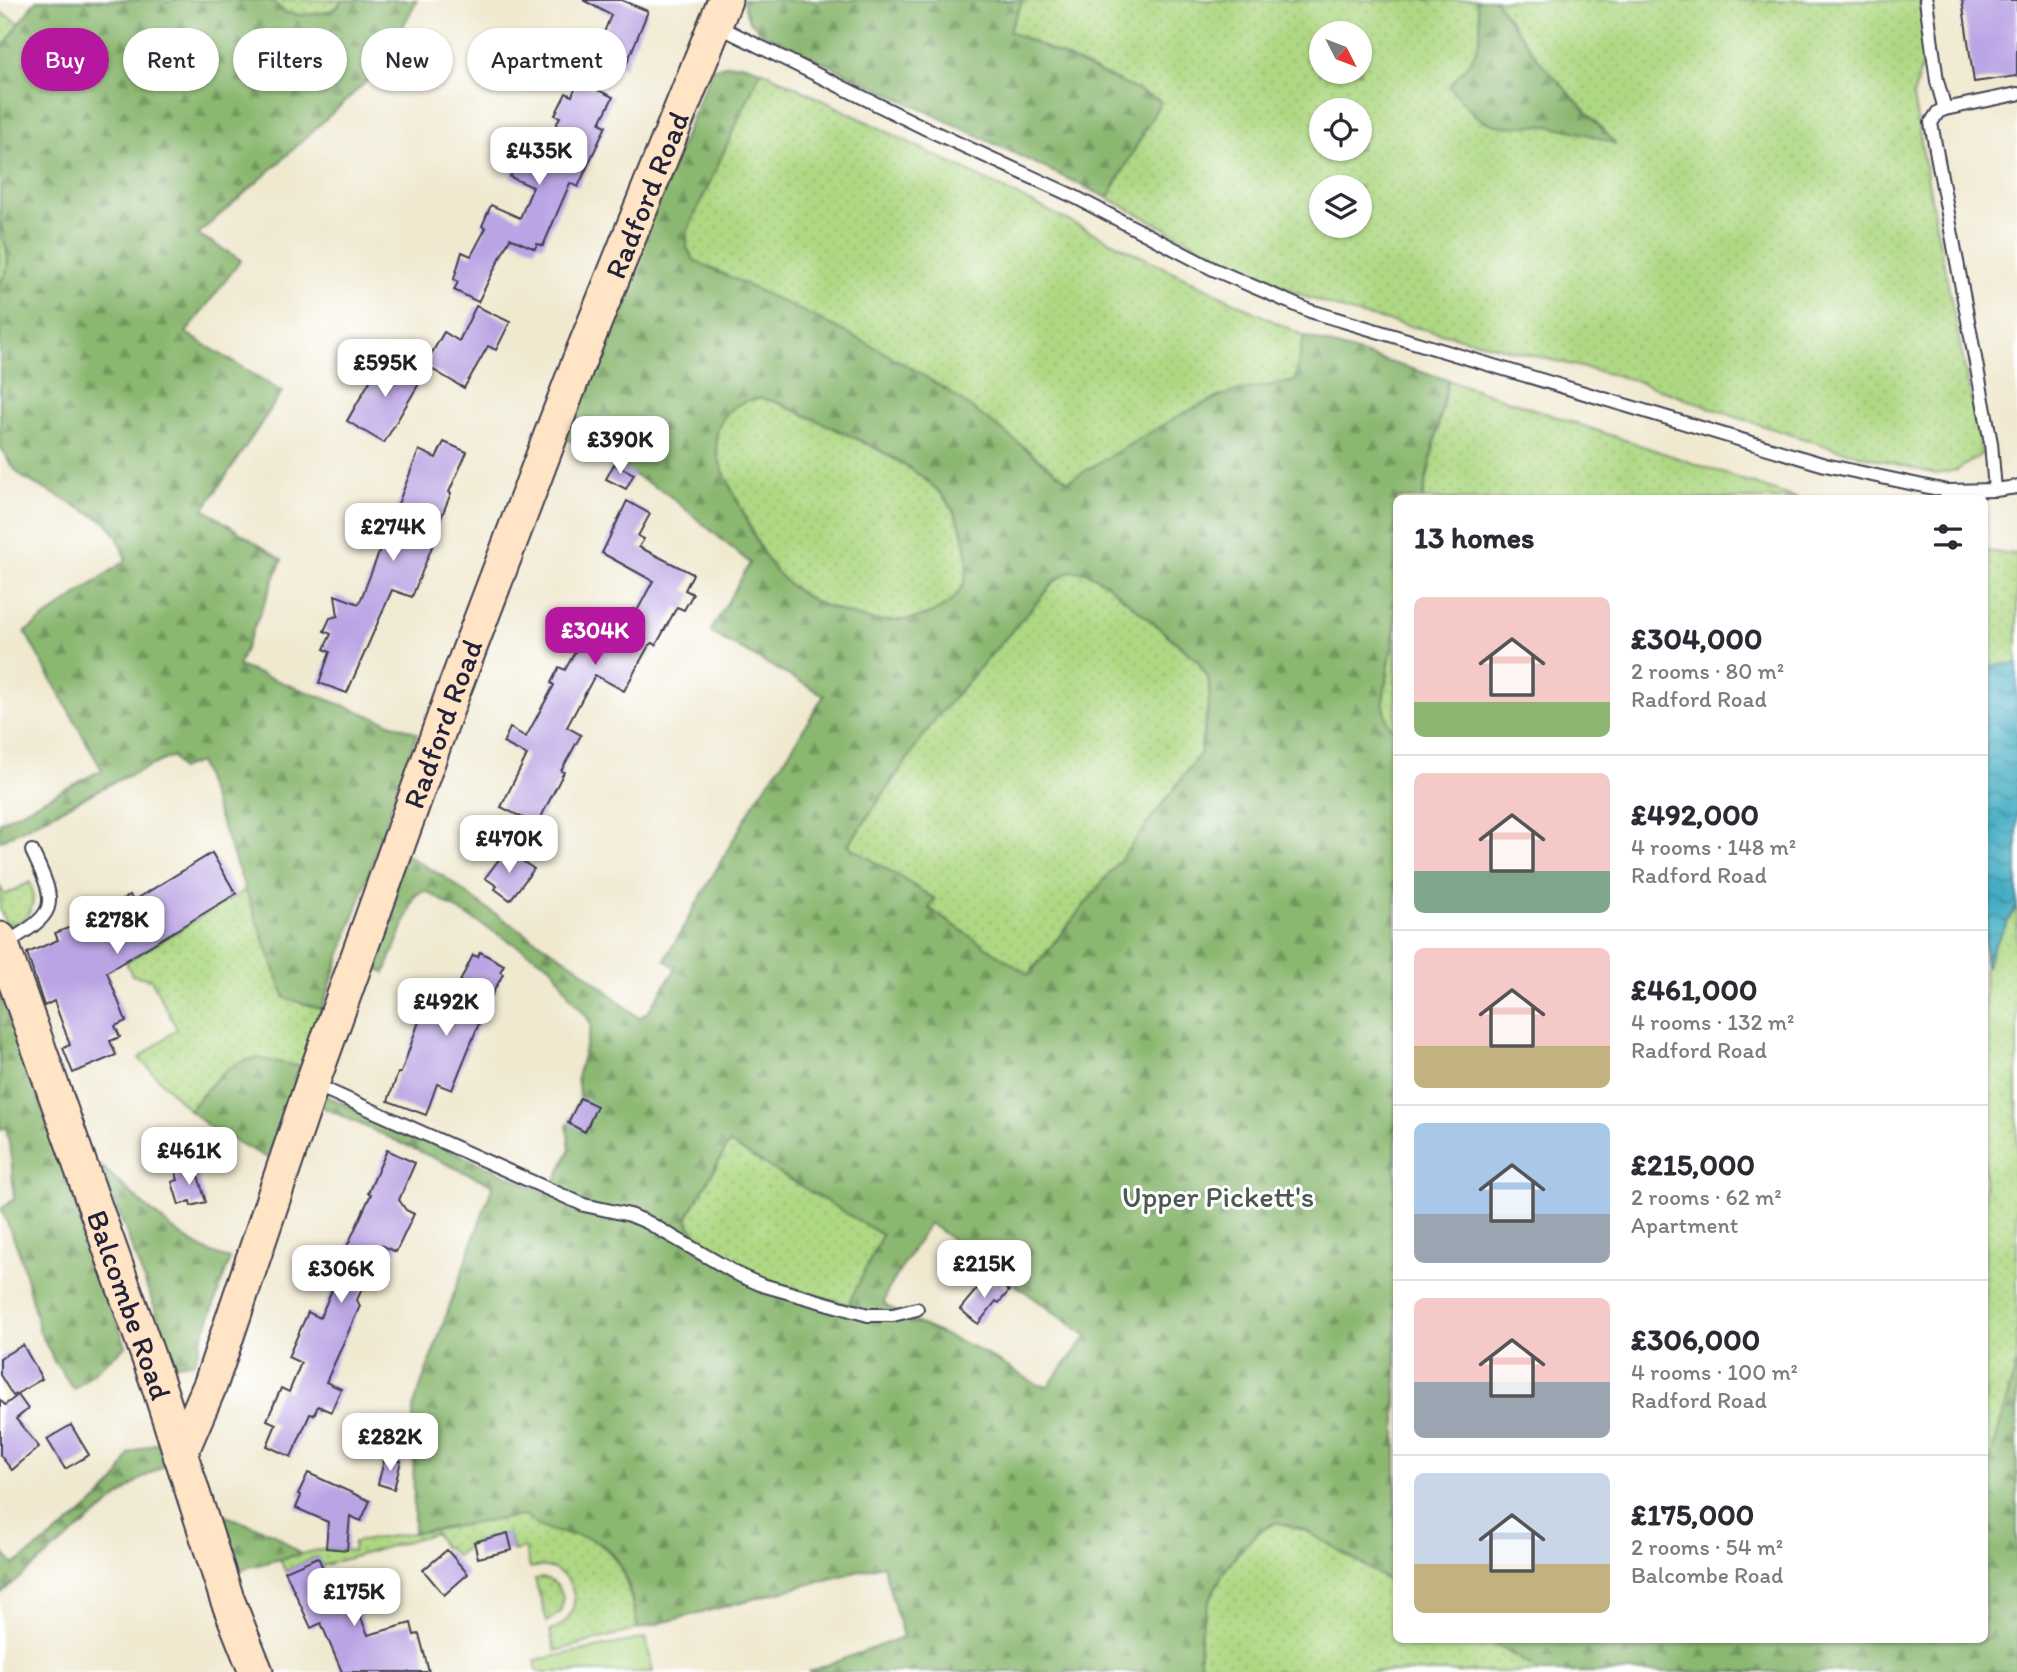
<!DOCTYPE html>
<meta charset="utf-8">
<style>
:root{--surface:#fff;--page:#f7f7f7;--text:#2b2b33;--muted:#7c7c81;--line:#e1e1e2;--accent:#b5179e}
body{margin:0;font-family:Itim,sans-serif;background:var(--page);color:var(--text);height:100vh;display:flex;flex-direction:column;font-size:26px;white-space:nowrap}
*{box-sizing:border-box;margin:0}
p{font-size:23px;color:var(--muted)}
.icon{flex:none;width:38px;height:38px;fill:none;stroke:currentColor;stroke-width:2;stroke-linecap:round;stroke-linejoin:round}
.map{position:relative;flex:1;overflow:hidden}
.side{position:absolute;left:1393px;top:495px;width:595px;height:1148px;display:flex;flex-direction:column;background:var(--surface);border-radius:10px;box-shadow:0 2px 5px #0004}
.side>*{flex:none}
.hud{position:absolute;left:21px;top:28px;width:665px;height:63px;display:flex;gap:14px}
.needle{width:46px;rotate:132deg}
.fabs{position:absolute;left:1309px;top:21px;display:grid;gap:14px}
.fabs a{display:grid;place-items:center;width:63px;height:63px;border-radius:50%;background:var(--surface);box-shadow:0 2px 5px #0004;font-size:35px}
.price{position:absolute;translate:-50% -60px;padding:0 16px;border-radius:14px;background:#fff;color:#222;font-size:23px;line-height:46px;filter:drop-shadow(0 2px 4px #0008)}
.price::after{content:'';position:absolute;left:50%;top:42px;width:21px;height:16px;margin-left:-10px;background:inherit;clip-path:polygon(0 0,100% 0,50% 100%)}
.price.selected{background:var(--accent);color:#fff}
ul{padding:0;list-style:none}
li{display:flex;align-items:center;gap:21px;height:175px;padding:0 21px}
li+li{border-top:2px solid var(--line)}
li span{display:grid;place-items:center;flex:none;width:196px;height:140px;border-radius:10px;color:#555}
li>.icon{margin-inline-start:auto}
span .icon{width:84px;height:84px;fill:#fffc;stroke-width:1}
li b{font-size:30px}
h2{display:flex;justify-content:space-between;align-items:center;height:84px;padding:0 21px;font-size:30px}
.chip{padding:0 24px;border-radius:32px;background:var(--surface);box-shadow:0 2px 5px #0004;font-size:24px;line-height:63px}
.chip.selected{background:var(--accent);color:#fff}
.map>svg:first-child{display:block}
</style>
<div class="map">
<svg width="2017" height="1672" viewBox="0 0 2017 1672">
<defs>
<pattern id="grass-dots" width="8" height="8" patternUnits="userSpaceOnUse" patternTransform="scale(1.75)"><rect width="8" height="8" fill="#afd883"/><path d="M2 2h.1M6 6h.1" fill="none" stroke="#96b972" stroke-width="1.8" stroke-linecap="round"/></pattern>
<pattern id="forest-firs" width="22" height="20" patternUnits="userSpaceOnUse" patternTransform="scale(1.75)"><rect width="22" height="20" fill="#8bb871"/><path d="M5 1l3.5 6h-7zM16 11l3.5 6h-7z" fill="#71955e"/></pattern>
<pattern id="water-waves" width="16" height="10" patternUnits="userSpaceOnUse" patternTransform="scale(1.75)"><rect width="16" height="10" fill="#44adc3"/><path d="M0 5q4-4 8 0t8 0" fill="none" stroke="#388ca0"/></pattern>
</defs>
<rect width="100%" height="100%" fill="#fff"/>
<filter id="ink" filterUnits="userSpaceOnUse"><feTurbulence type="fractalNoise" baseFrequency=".0143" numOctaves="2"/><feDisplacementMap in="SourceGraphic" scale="14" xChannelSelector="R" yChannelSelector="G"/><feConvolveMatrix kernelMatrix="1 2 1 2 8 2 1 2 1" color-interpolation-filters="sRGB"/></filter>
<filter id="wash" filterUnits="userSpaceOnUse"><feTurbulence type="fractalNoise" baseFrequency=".00686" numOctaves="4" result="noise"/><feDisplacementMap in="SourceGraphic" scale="28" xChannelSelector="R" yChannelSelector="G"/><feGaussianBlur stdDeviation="1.57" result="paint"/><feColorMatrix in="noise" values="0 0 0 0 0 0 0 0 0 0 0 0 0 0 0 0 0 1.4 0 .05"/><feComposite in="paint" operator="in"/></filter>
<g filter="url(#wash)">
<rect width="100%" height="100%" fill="#f0e9d0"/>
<!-- grass -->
<g fill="url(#grass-dots)" stroke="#687d5f" stroke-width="2" fill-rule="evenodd">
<path d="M270,0H342C334,15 305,20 289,14C282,11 276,5 270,0Z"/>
<path d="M1023,0H1919L1927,46L1913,97L1934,215L1982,454L1957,470L1936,474L1836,449L1739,418L1634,380L1449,335L1353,313L1304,296L1203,248L1108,198L1161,101L1008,31ZM1321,33H1360V72H1321ZM1321,110H1360V149H1321ZM1321,187H1360V226H1321Z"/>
<path d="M0,12L20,23L0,51Z"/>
<path d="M761,70L1304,336L1296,373L1287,454L1236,605L940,386L841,331L694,261L687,248V232Z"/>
<path d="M0,220C5,242 14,264 0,284Z"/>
<path d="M1448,380L1799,499H1423Z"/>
<path d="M761,398L776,402C823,424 908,457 942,495C956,512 964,530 967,552C975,609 919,625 872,620C858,618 845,613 832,608C813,602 792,589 778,574C761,555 753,533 742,510C729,482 700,441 728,412C737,403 748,399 761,398Z"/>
<path d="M1984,551L2017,554V1362L1985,1480Z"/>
<path d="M1070,571L1087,572L1108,585L1197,660L1208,677L1210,694L1200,754L1121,859L1028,975L929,908L935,899L848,846L936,718L1056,580Z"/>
<path d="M1396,622V735L1387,720L1383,701Z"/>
<path d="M30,882C38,902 30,924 6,925L0,910V887L5,895Z"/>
<path d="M246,890L285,997L322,1009L301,1067L258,1058L221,1074L189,1110L139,1058L177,1029L151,979L132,975L126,962Z"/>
<path d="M729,1143L883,1235L848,1305C796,1289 741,1279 701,1239C695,1232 687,1226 688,1216Z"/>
<path d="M526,1515C543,1531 554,1531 576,1535C623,1543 629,1590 638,1629L555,1651L550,1631C592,1616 575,1558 530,1568L525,1548L513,1551L508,1533L474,1542L456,1556L447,1546L444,1548L435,1533L322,1566L317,1557L285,1571L280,1559L326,1548L353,1551L354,1542Z"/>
<path d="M1277,1522L1307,1531L1396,1585V1640H1488L1542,1672H1201C1199,1654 1198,1634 1204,1617C1214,1581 1242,1537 1277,1522Z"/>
<path d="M543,1578C560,1582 567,1596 560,1612L547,1622L535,1579Z"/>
</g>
<!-- forest -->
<g fill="url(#forest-firs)" stroke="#566d56" stroke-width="2" fill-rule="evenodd">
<path d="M36,0H166L168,2L171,0H270L286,13L302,15L331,12L338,7L342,0H417L381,68L272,169L198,234L241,260L186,333L282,392L204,509L282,560L238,666L417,733L322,1009L285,998L199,762L180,769L173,756L114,782L0,841V822L102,770L25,632L126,560L117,536L106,522L22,477L11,465L0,446V284L7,270L8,259L0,220V51Z"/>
<path d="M743,0H1023L1009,31L1161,101L1108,198L762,33L748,19Z"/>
<path d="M1476,0H1495L1537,58L1616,144C1594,136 1572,129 1548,126C1524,124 1502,132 1479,118C1468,110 1459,96 1449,86C1478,54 1486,44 1476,0Z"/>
<path d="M742,64L761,70L687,232V248L694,260C776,300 864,336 940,386C984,415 1026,449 1068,481L1178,416L1218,397L1236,391L1295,381L1304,336L1448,380L1422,499H1396V622L1383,701L1387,720L1396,735V1585L1307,1531L1277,1522C1242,1537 1214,1581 1204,1617C1198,1634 1199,1654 1201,1672H808L903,1637L883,1565L638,1629C633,1605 629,1573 612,1553C589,1526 544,1542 526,1515L414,1533L413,1408L493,1185L318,1105L322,1094L549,1194L570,1150L567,1127L580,1098L577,1077L591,1026C588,1014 578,1008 571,998C563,987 560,974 549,965L426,891L419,893L415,896L385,973L368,963L406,855L446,878L483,906L578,967L639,1018L648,1012L676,968L665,960L668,954L757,798L789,753L824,695L710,632L750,563L665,492L562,436L712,69L725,65ZM761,398L776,402C825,425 906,455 942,495C957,512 964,530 967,552C974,609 918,625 872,620C858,618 845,613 831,608C812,602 792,589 778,574C761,555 753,533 742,510C729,482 700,441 728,412C737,403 748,399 761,398ZM1070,571L1087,572L1108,585L1197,660L1208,677L1210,694L1200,754L1121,859L1029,975L929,909L935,899L848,845L936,718L1056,580ZM729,1143L882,1235L848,1305C795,1289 741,1279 701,1239C694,1232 687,1226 688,1216ZM929,1223L1087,1336L1048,1386L1038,1385L975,1348L910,1320L884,1304L887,1292Z"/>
<path d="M0,990L126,1346L74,1389L54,1361L40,1332L19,1251L1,1209L14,1199L11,1154L6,1127L0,1130Z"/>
<path d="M258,1058L301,1067L268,1158L213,1130L189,1110C209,1088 226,1060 258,1058Z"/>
<path d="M101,1166C138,1198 183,1248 230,1259L194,1362L176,1364Z"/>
<path d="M2017,1362V1672H1542L1488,1640H1984L1985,1480Z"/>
<path d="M158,1442L165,1465L138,1481L0,1594V1549L14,1565C45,1542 91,1511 115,1482C121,1473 125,1463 130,1453Z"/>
<path d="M223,1515L275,1534L300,1554L238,1570Z"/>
</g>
<!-- park -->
<path fill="#afd883" stroke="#687d5f" stroke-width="2" d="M646,1638L653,1672H537L535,1660Z"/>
<!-- water -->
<path fill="url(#water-waves)" stroke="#33687f" stroke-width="2" d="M2017,663V906L1993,948L1985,969V667Z"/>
<g id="blocks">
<!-- building -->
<g fill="#bba4e4">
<path d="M583,0H621L648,11L625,68L608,61L612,51L599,45L611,15Z"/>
<path d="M1962,0H2017V76L1974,82Z"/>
<path d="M578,81L613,97L600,123L606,126L578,187L570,183L543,246L537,244L535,249L510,238L478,302L454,290L458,282L454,279L462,252L471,256L486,228L482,226L491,205L520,218L533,187L510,177L523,148L541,156L560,117L555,115L566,93L572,96Z"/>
<path d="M476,306L510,322L496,350L488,346L464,388L425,365L444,332L459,341Z"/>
<path d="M393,356L424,375L384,443L347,421L379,365L385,369Z"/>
<path d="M444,442L467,452L449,492L451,493L431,543L433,544L412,597L392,590L347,693L319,683L330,652L324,649L331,634L324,631L330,618L338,616L335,595L359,604L419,450L436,458Z"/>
<path d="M614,464L634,474L626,489L606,479Z"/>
<path d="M627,501L650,514L638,536L644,539L639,547L693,574L685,590L693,594L684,610L677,607L656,645L653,643L649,645L624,691L595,675L567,727L581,735L561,771L564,772L537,825L501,807L527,755L503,743L510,728L526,737L554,685L551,683L559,667L565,670L594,618L620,632L633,609L637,611L653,581L602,553Z"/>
<path d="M506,850L534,869L510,900L495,889L497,886L485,878Z"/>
<path d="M212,853L236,894L107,972L126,1021L115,1026L120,1037L110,1041L116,1055L73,1073L63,1048L70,1045L54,1001L44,1006L27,953L58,940L55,933L92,919L130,895L133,901Z"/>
<path d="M480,952L504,965L500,972L503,974L486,1006L452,1090L437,1084L426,1115L388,1101L398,1073H401L424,1007L444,1014L473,955L478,957Z"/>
<path d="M580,1098L597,1106L585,1132L568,1123Z"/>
<path d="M387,1150L415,1163L399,1200L406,1210L414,1214L396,1252L381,1245L357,1300L360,1306L326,1382L341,1389L331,1412L318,1406L314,1415L310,1414L291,1457L267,1446L276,1424L267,1420L281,1388L289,1392L301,1363L288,1357L308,1312L320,1318L334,1285L328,1283L335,1270L330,1267L339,1248L345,1251L371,1194L368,1193Z"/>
<path d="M195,1166L206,1202L191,1206L190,1201L179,1205L172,1182L178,1180L176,1172Z"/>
<path d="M985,1279L993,1285L997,1281L1009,1291L999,1303L996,1301L978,1324L960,1309Z"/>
<path d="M23,1345L42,1379L13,1396L0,1375V1358Z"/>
<path d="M18,1395L28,1409L16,1419L39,1447L12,1470L0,1455V1400L5,1405Z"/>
<path d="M71,1425L89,1455L65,1469L47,1439Z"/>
<path d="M385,1457L401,1461L394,1489L378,1484Z"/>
<path d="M308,1473L370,1501L361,1521L350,1516L347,1550L326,1548L328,1522L296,1508L301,1496L298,1494Z"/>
<path d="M508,1533L512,1550L478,1558L474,1542Z"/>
<path d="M447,1550L468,1574L444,1595L423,1570Z"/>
<path d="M318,1557L342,1611L356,1606L368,1635L411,1623L414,1635L419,1634L429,1672H342L321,1623L311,1628L285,1571Z"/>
</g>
</g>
</g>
<g filter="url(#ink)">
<use href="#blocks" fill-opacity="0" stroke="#414051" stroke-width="2"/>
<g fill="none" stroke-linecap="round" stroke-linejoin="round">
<defs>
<g id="lane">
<path d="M1926,0L1937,81L1945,109"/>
<path d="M716,25L927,129L1075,197L1213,269L1310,311L1825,465L1947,491L1995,490L1991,443L1931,123L1938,112L1945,109L2017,94"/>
<path d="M1995,490L2017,487"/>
<path d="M3,945C56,913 60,909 32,851"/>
<path d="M313,1084L584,1205L630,1215L647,1222L741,1276L762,1285L868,1315H893L917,1309"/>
</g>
<g id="secondary">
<path id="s1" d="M0,939L158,1384L227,1599L256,1672"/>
<path id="s2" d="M180,1455L211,1383L312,1084L452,695L579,361L725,0"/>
</g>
</defs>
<!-- lane casing -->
<use href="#lane" stroke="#414051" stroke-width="16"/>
<!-- secondary casing -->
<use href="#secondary" stroke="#414051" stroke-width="37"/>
<!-- lane -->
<use href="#lane" stroke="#fff" stroke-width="12"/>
<!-- secondary -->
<use href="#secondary" stroke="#ffe4c6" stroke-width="33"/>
</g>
</g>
<g text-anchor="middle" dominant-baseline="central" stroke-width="6" stroke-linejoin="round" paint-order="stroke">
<!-- street labels -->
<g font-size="30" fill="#22223b" stroke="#fff">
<text stroke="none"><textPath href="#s2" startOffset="1344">Radford Road</textPath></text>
<text stroke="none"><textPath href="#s2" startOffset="777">Radford Road</textPath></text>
<text stroke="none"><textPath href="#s1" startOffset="388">Balcombe Road</textPath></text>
</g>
<!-- park labels -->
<g font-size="30" fill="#4c5951" stroke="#fff">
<text x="1218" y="1196">Upper Pickett's</text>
</g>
</g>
</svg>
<div class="fabs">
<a><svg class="needle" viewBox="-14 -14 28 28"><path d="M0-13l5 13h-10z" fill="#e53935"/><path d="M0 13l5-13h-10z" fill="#7c7c81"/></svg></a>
<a><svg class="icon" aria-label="locate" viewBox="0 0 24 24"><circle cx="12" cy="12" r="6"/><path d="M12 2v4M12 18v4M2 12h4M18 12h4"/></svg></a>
<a><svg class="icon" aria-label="layers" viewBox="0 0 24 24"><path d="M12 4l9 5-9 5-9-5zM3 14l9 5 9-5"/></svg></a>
</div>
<b class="price" style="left:539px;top:187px">£435K</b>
<b class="price" style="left:385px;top:399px">£595K</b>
<b class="price" style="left:620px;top:476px">£390K</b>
<b class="price" style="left:393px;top:563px">£274K</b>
<b class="price selected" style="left:595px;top:667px">£304K</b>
<b class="price" style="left:509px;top:875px">£470K</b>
<b class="price" style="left:117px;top:956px">£278K</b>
<b class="price" style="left:446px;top:1038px">£492K</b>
<b class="price" style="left:189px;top:1187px">£461K</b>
<b class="price" style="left:984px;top:1300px">£215K</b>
<b class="price" style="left:341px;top:1305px">£306K</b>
<b class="price" style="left:390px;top:1473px">£282K</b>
<b class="price" style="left:354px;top:1628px">£175K</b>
<div class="hud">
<a class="chip selected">Buy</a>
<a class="chip">Rent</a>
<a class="chip">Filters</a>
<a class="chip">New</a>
<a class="chip">Apartment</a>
</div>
<section class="side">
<h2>13 homes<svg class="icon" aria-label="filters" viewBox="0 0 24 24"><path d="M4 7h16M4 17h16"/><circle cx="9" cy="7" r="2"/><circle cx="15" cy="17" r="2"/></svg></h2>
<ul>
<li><span style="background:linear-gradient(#f6c9c9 75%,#8fb573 0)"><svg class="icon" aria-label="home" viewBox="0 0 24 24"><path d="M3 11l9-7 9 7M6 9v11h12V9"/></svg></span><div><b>£304,000</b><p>2 rooms · 80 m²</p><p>Radford Road</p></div></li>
<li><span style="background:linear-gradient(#f6c9c9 70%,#7fa58c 0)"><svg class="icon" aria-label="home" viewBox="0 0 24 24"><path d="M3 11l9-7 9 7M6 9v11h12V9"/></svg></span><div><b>£492,000</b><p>4 rooms · 148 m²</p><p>Radford Road</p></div></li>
<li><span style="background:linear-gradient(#f6c9c9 70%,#c2b280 0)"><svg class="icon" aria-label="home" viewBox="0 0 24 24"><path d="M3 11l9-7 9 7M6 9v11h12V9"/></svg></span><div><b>£461,000</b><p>4 rooms · 132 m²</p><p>Radford Road</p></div></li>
<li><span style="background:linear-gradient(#a9c7e8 65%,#9aa5b1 0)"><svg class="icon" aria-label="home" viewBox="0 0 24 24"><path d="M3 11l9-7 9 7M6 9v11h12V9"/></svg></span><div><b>£215,000</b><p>2 rooms · 62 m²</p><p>Apartment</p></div></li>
<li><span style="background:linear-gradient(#f6c9c9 60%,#9aa5b1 0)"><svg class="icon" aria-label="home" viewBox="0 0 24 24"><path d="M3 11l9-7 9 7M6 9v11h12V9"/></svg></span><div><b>£306,000</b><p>4 rooms · 100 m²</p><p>Radford Road</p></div></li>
<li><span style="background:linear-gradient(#c9d6e8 65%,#c2b280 0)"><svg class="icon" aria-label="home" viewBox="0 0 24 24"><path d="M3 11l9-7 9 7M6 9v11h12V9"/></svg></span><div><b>£175,000</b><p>2 rooms · 54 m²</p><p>Balcombe Road</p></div></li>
</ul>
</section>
</div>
